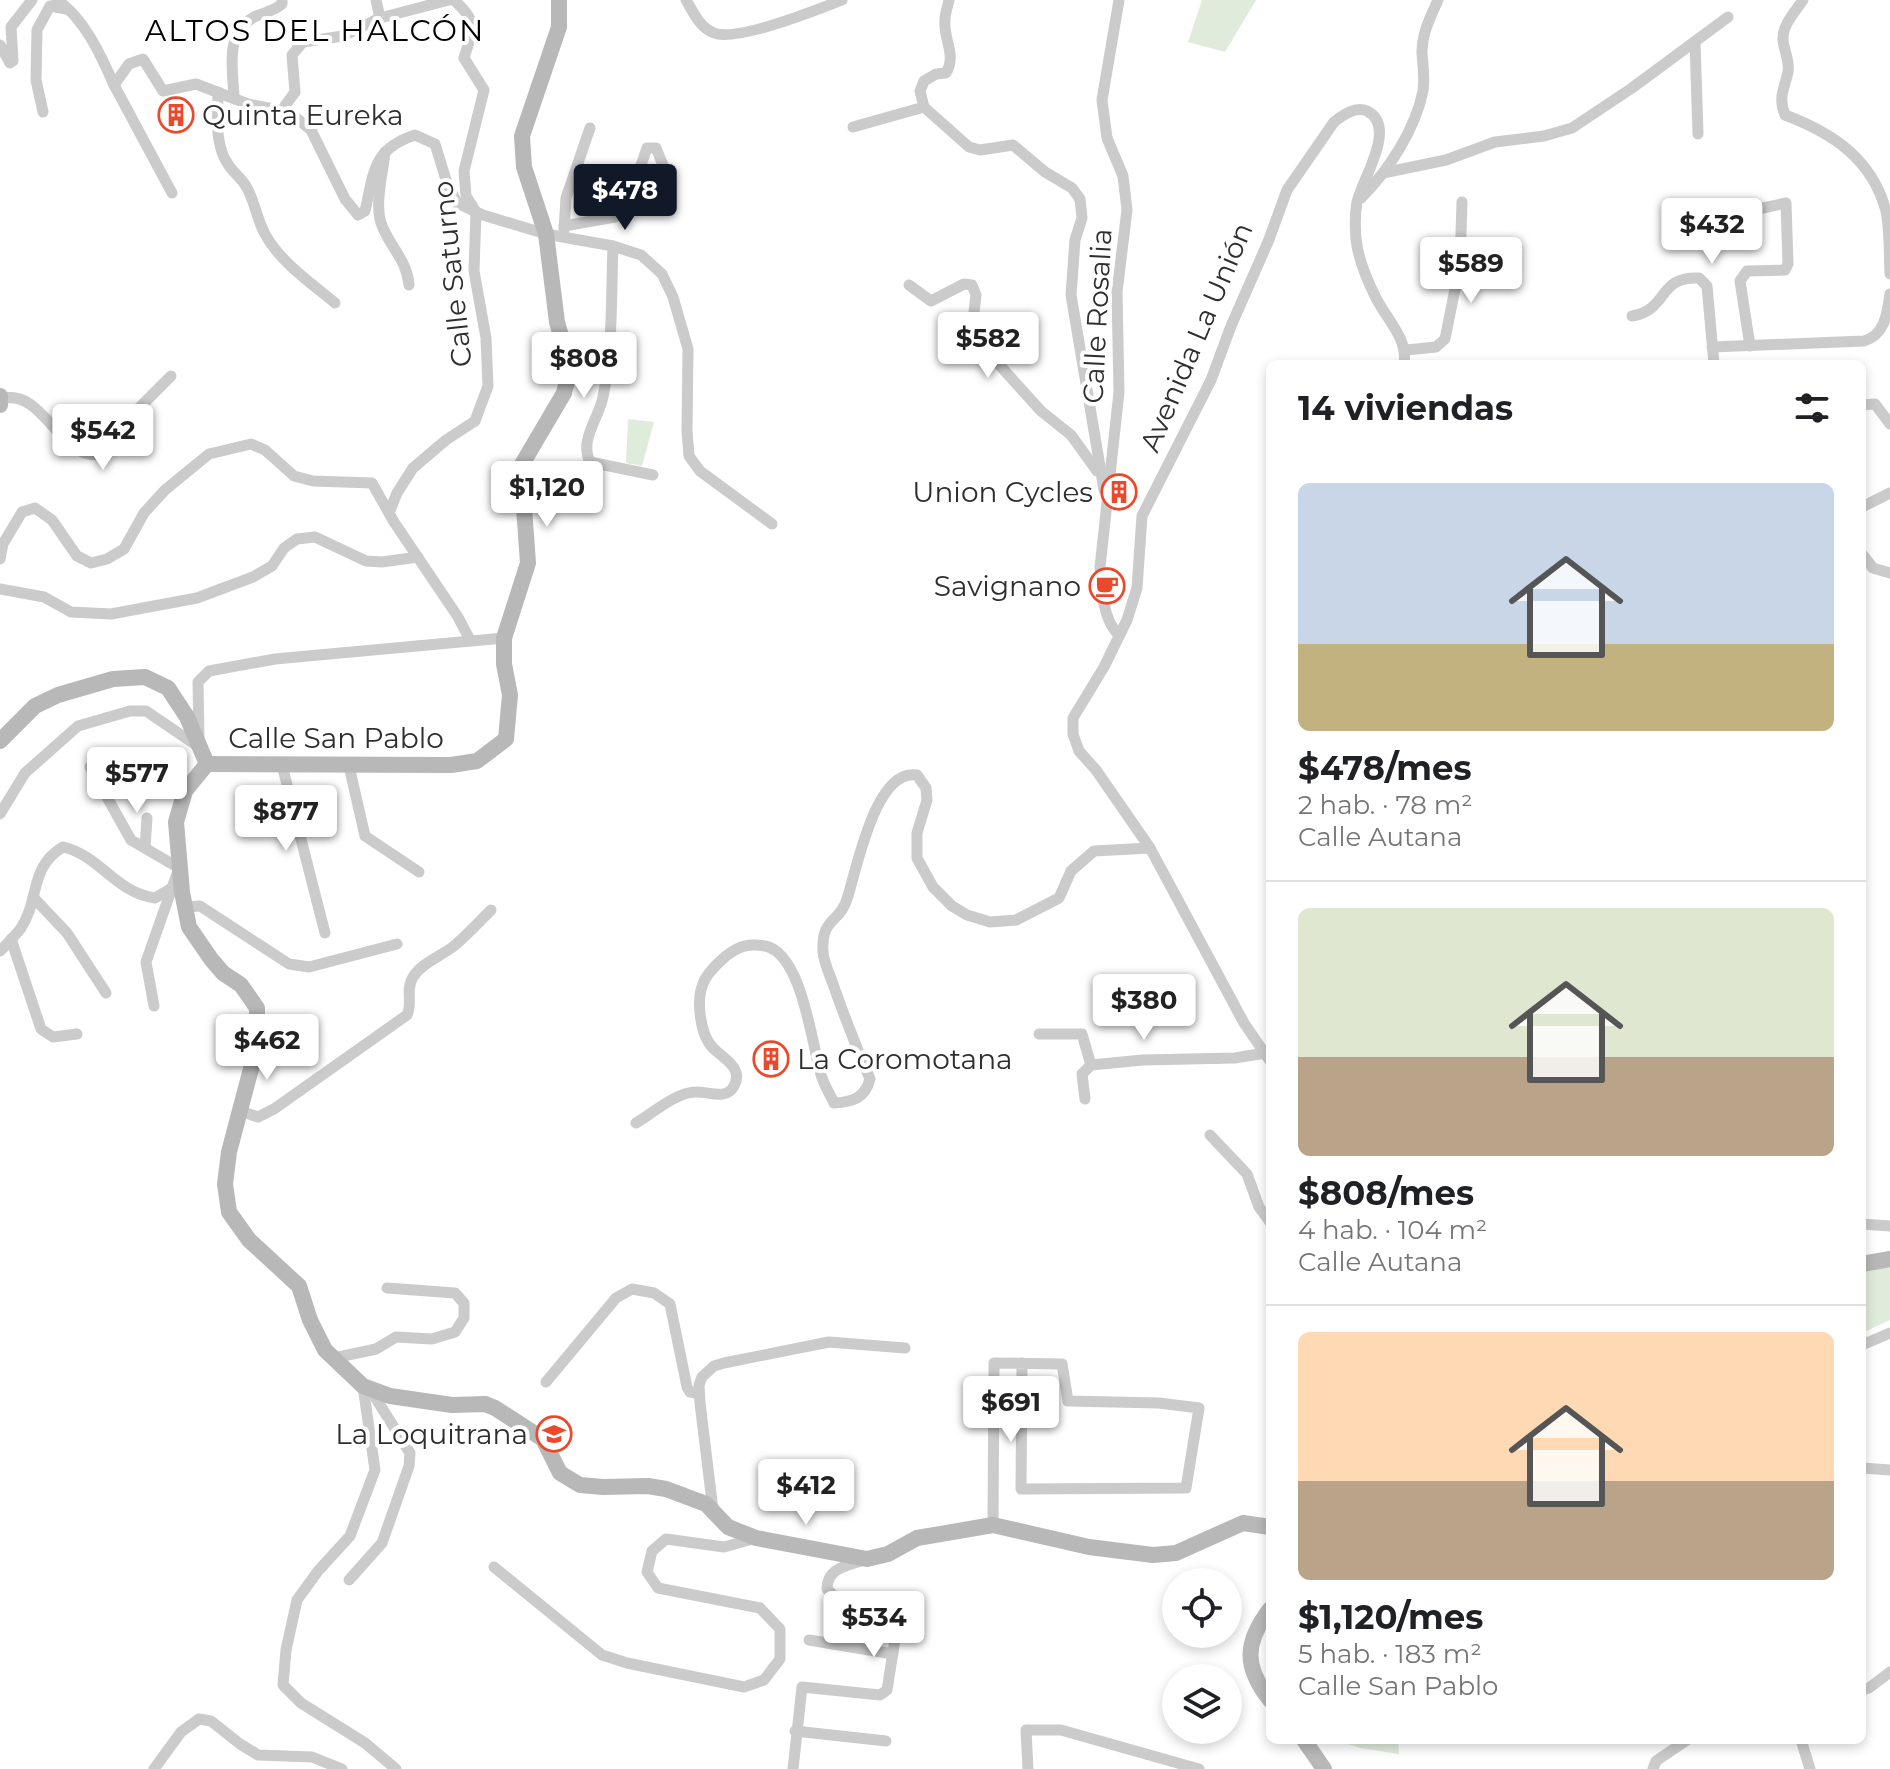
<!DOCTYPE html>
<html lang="es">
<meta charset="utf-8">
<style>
:root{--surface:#fff;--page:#f2f2f2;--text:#202124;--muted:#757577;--line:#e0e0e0;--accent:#111827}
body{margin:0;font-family:Montserrat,sans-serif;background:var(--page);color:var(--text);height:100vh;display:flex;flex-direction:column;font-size:30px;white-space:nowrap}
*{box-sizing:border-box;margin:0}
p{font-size:26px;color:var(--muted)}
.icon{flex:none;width:44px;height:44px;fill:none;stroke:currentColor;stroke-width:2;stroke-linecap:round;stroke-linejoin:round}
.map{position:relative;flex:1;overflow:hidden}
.drawer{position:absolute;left:1266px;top:360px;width:600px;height:1384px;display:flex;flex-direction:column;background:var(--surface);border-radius:12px;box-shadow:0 4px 12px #0003}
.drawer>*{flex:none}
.fabs{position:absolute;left:1162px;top:1568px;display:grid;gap:16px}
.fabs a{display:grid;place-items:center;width:80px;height:80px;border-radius:50%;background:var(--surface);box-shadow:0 4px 12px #0003;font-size:40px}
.price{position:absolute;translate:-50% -68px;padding:0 18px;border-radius:8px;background:#fff;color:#222;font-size:26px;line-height:52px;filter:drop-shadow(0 2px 4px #0008)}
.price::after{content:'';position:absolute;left:50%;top:48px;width:24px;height:18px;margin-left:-12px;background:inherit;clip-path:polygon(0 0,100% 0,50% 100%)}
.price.active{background:var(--accent);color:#fff}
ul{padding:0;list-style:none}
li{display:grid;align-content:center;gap:16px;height:424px;padding:0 32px}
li+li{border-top:2px solid var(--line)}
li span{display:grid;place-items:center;height:248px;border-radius:12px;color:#555}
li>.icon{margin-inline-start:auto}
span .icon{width:144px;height:144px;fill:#fffc;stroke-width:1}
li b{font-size:34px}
h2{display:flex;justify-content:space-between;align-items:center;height:96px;padding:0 32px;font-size:34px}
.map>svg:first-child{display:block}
</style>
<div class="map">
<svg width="1890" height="1769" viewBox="0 0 1890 1769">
<rect width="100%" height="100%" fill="#fff"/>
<!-- green -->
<g fill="#e0ecdb">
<path d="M1202,0H1256L1225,52L1188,42Z"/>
<path d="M628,419L654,422L642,466L626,463Z"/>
<path d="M1890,1265V1320L1862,1333V1270Z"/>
<path d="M1335,1740H1398L1399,1754L1360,1748Z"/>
</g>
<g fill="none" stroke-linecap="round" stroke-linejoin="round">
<!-- street -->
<g stroke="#cbcbcb" stroke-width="11">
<path d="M57,0C84,18 101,55 114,85L129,64L143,59L163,91L196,84L248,104L289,112L311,130L345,199L358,215L365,211C374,173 372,149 415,135L435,144L447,183L457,203L483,215L546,234L613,246L641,255L662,274L673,297L688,349L687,431L689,456L700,471L772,524"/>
<path d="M376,0L380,18"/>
<path d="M686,0C694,13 699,27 714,33C736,42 817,10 842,0"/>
<path d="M949,0C948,6 945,13 945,20C943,39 957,55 946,73L936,74L924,81L920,91L924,107L969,147L980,150L1013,145L1045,172L1072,188L1080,199L1082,218L1075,240L1071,295L1104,490"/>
<path d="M1119,0L1102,100L1107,138L1123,176L1127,210L1117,292L1119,392L1100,567C1101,587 1103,621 1119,635"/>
<path d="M1803,0C1795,12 1782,25 1783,40C1784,51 1790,61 1788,72C1784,90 1778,97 1785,115C1833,133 1872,159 1886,211C1890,230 1889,254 1890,274"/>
<path d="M1695,42L1698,134"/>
<path d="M0,45L10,63L13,61L11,27L32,0"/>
<path d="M114,85L172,193"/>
<path d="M218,92C218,115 214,144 228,164C233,173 243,179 247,188C255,202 257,220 265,234C280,262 311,283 335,303"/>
<path d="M234,98C233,70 224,33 254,17C264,12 273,12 282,4V0"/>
<path d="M282,110L295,92L292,55L303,42L343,36L380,18L449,0"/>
<path d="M43,112L36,80L37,30L50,6L66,9"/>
<path d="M853,127L924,107"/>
<path d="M385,152C383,174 373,208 383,228C392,249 407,261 409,285"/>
<path d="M1383,173L1446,160L1495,142L1544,136L1572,128L1632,88L1728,17"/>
<path d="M1361,198C1389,170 1415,130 1423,91C1425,78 1423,66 1422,53C1422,33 1430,18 1438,0"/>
<path d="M564,226L615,217L626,208L647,148H656L669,180"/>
<path d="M564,230L566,198L590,128"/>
<path d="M613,246C611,296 613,347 603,397C599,418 579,440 590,462L653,475"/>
<path d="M909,285L931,301L964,284L972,285L976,295L973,321L975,338L1041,411L1071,435L1097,471"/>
<path d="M1632,316C1669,310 1657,276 1699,278L1707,286L1714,364"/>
<path d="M1750,346L1740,281L1747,271L1785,270L1788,264L1786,203L1753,210"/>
<path d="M1712,347L1864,341C1885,335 1887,314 1890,294"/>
<path d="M1406,350L1436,347L1445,339L1460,264L1462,202"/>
<path d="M1,399C46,386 60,468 107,453L123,424L171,376"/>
<path d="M1862,405L1875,404L1890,424"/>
<path d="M1862,507L1890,493"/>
<path d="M389,513L397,493L413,468L446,440L475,421L488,386L486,338L474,271L476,212L466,196L464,171L484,90L464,58C473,29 479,22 454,0"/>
<path d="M1862,554L1873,568L1890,573"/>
<path d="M0,559L3,544L22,512L35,508L52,520L77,556L91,563L107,559L124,549L144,513L165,490L209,454L251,444L265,450L294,476L313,481L372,483L394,522L458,617L470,640"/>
<path d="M0,589L44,597L71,612L111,614L197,598L253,577L272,566L284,548L297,539L315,537L366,561L382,562L418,557"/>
<path d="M199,739L198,682L209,671L275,659L504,638"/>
<path d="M282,765L325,933"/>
<path d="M349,766L365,836L419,872"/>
<path d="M90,767L131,840L179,868L146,962L154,1006"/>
<path d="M0,814L25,773L78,726L130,711H146L199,747"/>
<path d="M145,848L147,818"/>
<path d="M33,897L67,933L106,993"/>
<path d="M185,907L200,906L289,964L309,967L397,944"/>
<path d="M11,939L41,1029L53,1037L77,1034"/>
<path d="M0,951C7,944 15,936 21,928C40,899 29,867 63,847C101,856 114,892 155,898L172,888"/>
<path d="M1039,1034H1082L1091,1065"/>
<path d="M1270,1061L1244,1023L1150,848L1096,770L1079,751L1073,734V718L1104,667L1127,620L1137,588L1142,516L1211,380L1231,326L1268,242L1287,190L1334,122C1343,115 1355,106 1367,111C1398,126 1362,180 1357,202C1355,213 1355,227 1356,239C1358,259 1367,280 1376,298C1387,320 1408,338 1404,364"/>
<path d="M1085,1099L1082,1074L1091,1065L1143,1060L1235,1058L1265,1053"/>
<path d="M238,1110L258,1117L274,1109L407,1015C413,1003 405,990 413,977C422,963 441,956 454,946C467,935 479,922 491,910"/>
<path d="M636,1123C653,1113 675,1093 695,1092C708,1091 726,1101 734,1086C744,1068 723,1058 713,1048C700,1035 696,1000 703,984C706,974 718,963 726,956C739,946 749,943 765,946C802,953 812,1045 821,1075C824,1085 830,1094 834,1103C853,1102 865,1098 870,1079C857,1049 845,1018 834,987C831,977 824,964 823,952C821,917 840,923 847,899C857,869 875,768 917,775L926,788L927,800L917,833V858L933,887L952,906L967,915L990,922L1016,920L1059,898L1071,871L1094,851L1150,848"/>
<path d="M1210,1135L1247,1174L1259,1207L1270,1222"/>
<path d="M1862,1224L1890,1226"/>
<path d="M1862,1345L1890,1333"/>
<path d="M334,1358L376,1349L396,1337L432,1339L455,1332L464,1318V1303L455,1293L387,1288"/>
<path d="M546,1382L616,1298L632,1289L654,1293L670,1304L687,1387L690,1392L699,1394"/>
<path d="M363,1386L375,1470L350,1536L318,1571L297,1600L286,1650L283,1685L301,1703L365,1743L396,1769"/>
<path d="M1862,1468L1890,1470"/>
<path d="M713,1510L700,1403L699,1385L702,1377L714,1366L724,1363L829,1342L905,1348"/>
<path d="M993,1525L994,1363L1062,1364L1068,1401L1159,1403L1199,1408L1186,1488L1021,1489L1022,1363"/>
<path d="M494,1567L602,1655L627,1663L744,1687L764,1680L780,1659V1629L760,1608L658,1588L647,1572L652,1551L666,1539L724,1547L756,1538"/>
<path d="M349,1580L382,1543L409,1466L410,1453L370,1389"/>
<path d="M809,1640L893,1654"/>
<path d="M1862,1690L1869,1688L1890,1672"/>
<path d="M795,1731L886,1741"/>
<path d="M1801,1740L1810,1769"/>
<path d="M154,1769L181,1732L199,1719L211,1721L240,1744L258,1755L312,1757L342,1769"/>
<path d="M793,1769L802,1687L880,1695L887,1690L899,1614L895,1610L834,1596L827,1589C827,1567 848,1566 866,1559"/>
<path d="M1028,1769L1026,1730H1061L1199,1769"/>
<path d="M1653,1769L1656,1761L1687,1740"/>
</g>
<!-- secondary -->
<g stroke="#b8b8b8" stroke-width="16">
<path d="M0,396V405"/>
<path d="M0,741L35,706L58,695L113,679L145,677L168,688L187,717L207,764"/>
<path d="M207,764L185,791L176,822L182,892L189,927L211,959L223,973L241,985L257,1008V1046L229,1152L225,1184L229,1212L249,1240L299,1286L310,1320L325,1350L363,1386L390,1396L452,1405L485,1404L495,1408L543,1439L560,1473L580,1485L603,1487L648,1486L666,1489L706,1504L728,1527L756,1538L867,1559L888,1554L917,1538L993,1525L1089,1547L1153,1555L1176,1553L1243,1523L1270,1527"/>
<path d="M207,764L451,765L477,761L506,739L510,695L504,664V638L528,563L521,466L564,393L570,368L557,322L546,234L524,167L522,136L559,27V0"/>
<path d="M1862,1264L1890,1259"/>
<path d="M1270,1609C1244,1643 1244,1667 1270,1700"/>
<path d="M1304,1740L1324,1769"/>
</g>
</g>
<!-- icons -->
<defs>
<symbol id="building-ring" viewBox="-11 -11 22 22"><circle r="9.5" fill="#fff" stroke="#ea492b" stroke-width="1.5"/><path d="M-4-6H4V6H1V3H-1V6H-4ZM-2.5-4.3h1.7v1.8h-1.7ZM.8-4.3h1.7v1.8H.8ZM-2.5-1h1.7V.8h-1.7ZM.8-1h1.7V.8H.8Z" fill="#ea492b"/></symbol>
<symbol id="cafe-ring" viewBox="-11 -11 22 22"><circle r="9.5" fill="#fff" stroke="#ea492b" stroke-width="1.5"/><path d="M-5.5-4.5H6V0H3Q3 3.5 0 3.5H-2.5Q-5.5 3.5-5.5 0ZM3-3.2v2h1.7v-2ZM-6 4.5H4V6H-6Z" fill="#ea492b"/></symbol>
<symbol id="school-ring" viewBox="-11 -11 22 22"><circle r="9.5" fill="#fff" stroke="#ea492b" stroke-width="1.5"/><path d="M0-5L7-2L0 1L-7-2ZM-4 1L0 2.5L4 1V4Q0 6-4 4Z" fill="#ea492b"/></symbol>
</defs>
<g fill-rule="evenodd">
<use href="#building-ring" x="156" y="95" width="40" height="40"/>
<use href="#building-ring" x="1099" y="472" width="40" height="40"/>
<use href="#cafe-ring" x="1087" y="566" width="40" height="40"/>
<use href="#building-ring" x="751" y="1039" width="40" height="40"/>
<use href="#school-ring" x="534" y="1414" width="40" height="40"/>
</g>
<g text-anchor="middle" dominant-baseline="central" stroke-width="8" stroke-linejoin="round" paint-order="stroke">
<!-- poi labels -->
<g font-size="28" fill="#2e2e2e" stroke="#fff" text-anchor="end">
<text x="202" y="115" text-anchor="start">Quinta Eureka</text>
<text x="1093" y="492">Union Cycles</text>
<text x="1081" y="586">Savignano</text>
<text x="797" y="1059" text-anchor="start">La Coromotana</text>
<text x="528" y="1434">La Loquitrana</text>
</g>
<!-- street labels -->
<g font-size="28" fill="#2e2e2e" stroke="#fff">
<text transform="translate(452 274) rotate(-96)">Calle Saturno</text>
<text transform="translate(1097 316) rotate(-87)">Calle Rosalia</text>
<text transform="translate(1196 337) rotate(-67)">Avenida La Unión</text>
<text x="336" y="738">Calle San Pablo</text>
</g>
<!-- neighbourhood labels -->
<g font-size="30" letter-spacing="2" fill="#000" stroke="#fff">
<text x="315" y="30">ALTOS DEL HALCÓN</text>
</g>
</g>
</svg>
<div class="fabs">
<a><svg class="icon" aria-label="locate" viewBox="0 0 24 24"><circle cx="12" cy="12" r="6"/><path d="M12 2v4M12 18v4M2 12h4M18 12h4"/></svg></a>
<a><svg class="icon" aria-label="layers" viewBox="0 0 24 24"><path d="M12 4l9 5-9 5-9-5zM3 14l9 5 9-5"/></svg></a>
</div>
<b class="price active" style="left:625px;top:232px">$478</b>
<b class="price" style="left:1712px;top:266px">$432</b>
<b class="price" style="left:1471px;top:305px">$589</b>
<b class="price" style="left:988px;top:380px">$582</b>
<b class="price" style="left:584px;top:400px">$808</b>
<b class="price" style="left:103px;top:472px">$542</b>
<b class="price" style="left:547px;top:529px">$1,120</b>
<b class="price" style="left:137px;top:815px">$577</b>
<b class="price" style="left:286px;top:853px">$877</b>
<b class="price" style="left:1144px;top:1042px">$380</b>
<b class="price" style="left:267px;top:1082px">$462</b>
<b class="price" style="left:1011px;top:1444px">$691</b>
<b class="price" style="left:806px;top:1527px">$412</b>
<b class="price" style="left:874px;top:1659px">$534</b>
<section class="drawer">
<h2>14 viviendas<svg class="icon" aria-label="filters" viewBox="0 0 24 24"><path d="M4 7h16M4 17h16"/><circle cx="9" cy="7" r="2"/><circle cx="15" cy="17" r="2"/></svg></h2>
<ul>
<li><span style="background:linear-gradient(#c9d6e8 65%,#c2b280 0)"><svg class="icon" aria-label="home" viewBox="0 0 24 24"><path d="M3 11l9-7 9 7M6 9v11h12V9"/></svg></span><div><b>$478/mes</b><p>2 hab. · 78 m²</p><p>Calle Autana</p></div></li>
<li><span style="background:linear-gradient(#dfe7d0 60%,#b9a48a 0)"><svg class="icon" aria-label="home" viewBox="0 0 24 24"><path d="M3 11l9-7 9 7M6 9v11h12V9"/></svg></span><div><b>$808/mes</b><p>4 hab. · 104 m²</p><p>Calle Autana</p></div></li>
<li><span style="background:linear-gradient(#ffd9b3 60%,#b9a48a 0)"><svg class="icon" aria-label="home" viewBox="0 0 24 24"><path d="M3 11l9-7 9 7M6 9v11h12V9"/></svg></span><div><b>$1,120/mes</b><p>5 hab. · 183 m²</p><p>Calle San Pablo</p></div></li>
</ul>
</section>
</div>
